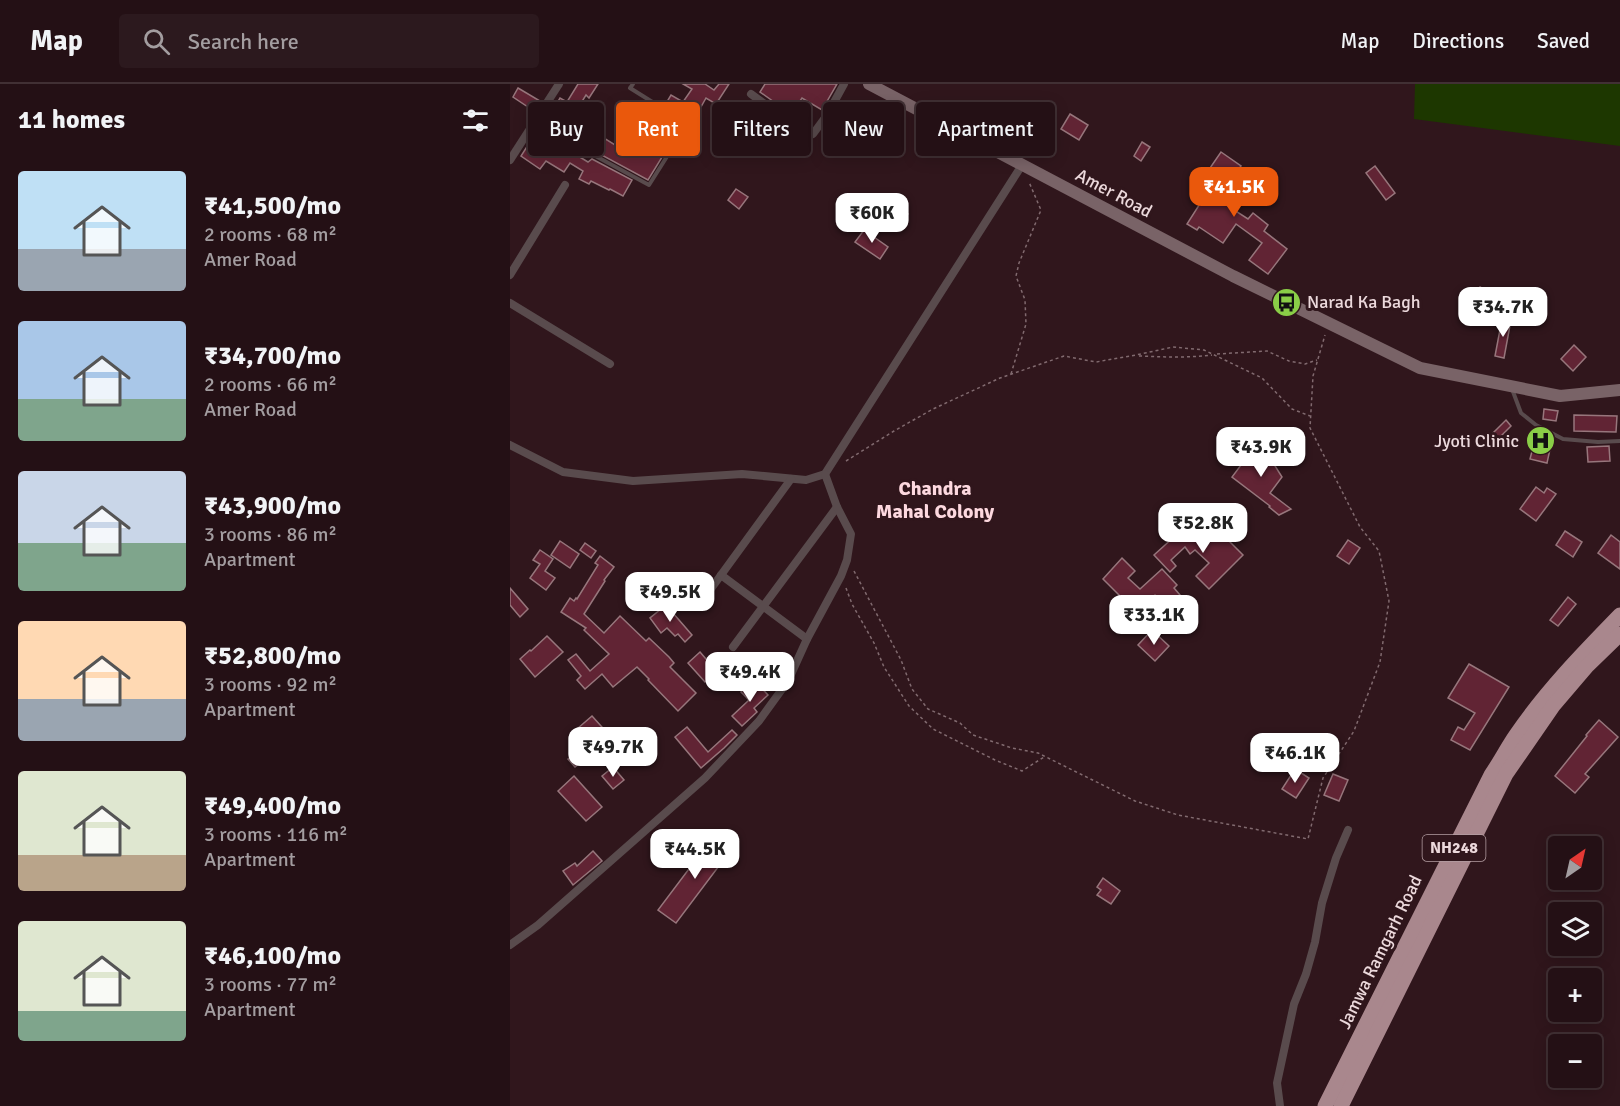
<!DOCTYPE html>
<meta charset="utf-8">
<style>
:root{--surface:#241015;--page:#2c191e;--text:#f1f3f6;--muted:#a39da0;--line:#413034;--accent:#ea580c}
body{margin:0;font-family:Signika,sans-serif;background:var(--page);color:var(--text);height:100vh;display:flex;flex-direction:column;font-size:22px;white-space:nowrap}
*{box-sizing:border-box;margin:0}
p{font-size:20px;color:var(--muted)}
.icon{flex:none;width:33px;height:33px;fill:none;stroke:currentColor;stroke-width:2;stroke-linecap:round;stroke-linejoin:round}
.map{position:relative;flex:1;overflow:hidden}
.sheet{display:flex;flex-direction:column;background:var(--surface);width:510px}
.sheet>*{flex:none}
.top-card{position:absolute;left:18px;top:18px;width:570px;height:54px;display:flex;gap:12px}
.needle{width:39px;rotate:34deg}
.fabs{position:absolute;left:1038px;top:752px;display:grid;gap:12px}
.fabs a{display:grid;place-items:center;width:54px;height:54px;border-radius:6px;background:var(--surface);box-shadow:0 3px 15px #0003,0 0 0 2px var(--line);font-size:30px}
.price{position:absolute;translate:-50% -51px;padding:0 14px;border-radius:12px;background:#fff;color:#222;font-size:20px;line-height:39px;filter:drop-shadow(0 2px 3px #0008)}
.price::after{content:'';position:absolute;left:50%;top:36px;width:18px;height:14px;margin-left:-9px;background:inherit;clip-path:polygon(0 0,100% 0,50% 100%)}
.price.current{background:var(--accent);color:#fff}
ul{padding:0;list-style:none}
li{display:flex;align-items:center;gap:18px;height:150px;padding:0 18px}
li span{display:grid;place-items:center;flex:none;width:168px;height:120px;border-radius:6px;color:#555}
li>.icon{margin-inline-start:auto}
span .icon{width:72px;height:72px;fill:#fffc;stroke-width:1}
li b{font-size:26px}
h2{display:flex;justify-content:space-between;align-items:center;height:72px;padding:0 18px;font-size:26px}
.tag{padding:0 21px;border-radius:6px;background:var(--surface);box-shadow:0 3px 15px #0003,0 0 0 2px var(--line);font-size:21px;line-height:54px}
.tag.current{background:var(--accent);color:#fff}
header{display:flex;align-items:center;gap:36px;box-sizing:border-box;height:84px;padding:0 30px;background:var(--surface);border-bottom:2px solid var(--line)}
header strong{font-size:28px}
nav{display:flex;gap:33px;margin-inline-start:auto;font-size:21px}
.search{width:420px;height:54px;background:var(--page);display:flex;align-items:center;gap:15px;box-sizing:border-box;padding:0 21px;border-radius:6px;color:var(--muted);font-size:22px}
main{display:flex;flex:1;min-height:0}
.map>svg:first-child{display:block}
</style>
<header>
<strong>Map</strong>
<div class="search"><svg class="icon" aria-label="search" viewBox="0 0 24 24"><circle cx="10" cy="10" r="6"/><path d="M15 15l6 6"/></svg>Search here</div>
<nav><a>Map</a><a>Directions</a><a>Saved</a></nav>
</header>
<main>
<section class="sheet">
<h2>11 homes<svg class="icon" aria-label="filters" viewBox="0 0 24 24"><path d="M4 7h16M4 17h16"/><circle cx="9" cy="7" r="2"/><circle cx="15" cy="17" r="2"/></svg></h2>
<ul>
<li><span style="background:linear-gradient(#bfe0f5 65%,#9aa5b1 0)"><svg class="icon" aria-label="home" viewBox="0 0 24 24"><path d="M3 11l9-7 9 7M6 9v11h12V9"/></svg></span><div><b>₹41,500/mo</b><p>2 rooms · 68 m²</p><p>Amer Road</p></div></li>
<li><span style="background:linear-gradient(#a9c7e8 65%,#7fa58c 0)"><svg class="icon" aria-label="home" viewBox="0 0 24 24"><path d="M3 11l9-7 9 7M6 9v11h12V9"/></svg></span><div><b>₹34,700/mo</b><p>2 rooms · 66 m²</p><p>Amer Road</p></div></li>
<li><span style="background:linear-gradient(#c9d6e8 60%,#7fa58c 0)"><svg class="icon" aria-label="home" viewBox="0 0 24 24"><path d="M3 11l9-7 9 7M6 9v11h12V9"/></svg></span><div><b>₹43,900/mo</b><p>3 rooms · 86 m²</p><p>Apartment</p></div></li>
<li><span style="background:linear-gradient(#ffd9b3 65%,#9aa5b1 0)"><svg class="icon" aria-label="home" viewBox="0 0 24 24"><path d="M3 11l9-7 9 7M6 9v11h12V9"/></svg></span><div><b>₹52,800/mo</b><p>3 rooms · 92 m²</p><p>Apartment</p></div></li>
<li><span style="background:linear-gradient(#dfe7d0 70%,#b9a48a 0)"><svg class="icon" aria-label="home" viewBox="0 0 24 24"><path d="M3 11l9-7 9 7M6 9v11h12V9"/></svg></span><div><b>₹49,400/mo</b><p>3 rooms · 116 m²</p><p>Apartment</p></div></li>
<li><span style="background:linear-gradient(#dfe7d0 75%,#7fa58c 0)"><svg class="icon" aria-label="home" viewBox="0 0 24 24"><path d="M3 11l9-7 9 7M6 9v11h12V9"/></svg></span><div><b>₹46,100/mo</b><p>3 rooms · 77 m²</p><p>Apartment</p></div></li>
</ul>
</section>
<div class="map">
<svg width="1110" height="1022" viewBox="0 0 1110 1022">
<rect width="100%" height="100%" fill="#30161c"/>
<!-- green -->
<path fill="#1d3700" d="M905,0H1110V62L904,35Z"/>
<!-- building -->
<g fill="#612434" stroke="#97767c" stroke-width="1.5">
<path d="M68,0H88L79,14L76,11L60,37L43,26L50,14L57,18Z"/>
<path d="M173,0H195L204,6L209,0H219L206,20L196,14L182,39L155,21L161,11L173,18L182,5Z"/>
<path d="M255,0H327L312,26L292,14L281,30L250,8Z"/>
<path d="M8,4L30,17L24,27L3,13Z"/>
<path d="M248,23L260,32L256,37L271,46L263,58L236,40Z"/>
<path d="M126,28L147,41L148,40L165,52L138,96L86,68L94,54L105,61Z"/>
<path d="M560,30L578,41L569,56L551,45Z"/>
<path d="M62,41L75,49L63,69L78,78L82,75L122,96L113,112L100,105L99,106L81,97L79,100L69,95L73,87L60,79L54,88L36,77L30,85L11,72L18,61L31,69L44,50L52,56Z"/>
<path d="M632,58L640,63L631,77L624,72Z"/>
<path d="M711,68L731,82L707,115L738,135L743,129L758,141L754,147L777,165L758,190L739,176L752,159L726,140L713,159L689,143L687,146L677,140L709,90L700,84Z"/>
<path d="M865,82L885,109L876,116L856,89Z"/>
<path d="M226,105L238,113L229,125L218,116Z"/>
<path d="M388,123L398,130L387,147L377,140Z"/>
<path d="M354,146L378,163L370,175L345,158Z"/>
<path d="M970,203L980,209L970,224L961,219Z"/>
<path d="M992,235L1001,236L994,274L985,272Z"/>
<path d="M1064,261L1076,273L1063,287L1051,275Z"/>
<path d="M1034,325L1048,327L1046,337L1033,335Z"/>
<path d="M1064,331L1107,332L1106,348L1064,347Z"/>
<path d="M996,336L1001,342L983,360L977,355Z"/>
<path d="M1026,352L1042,356L1037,379L1020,375Z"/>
<path d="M746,361L757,369L772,393L760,409L781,425L769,431L759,423L760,422L722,393Z"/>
<path d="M1099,362L1100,377L1078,378L1077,363Z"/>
<path d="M1026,403L1034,409L1037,404L1046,410L1026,437L1010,425Z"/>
<path d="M675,443L693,462L711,443L723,453L719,457L733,471L699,505L686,492L699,479L685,466L680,470L675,463L661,476L666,482L660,488L644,471Z"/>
<path d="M1055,447L1072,458L1063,473L1046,461Z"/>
<path d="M1101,451L1110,458V485L1088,469Z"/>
<path d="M838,456L850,464L839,480L827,472Z"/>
<path d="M50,457L69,470L60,484L41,471Z"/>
<path d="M75,459L86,467L81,474L70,466Z"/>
<path d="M30,466L43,475L35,487L45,494L36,506L20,494L30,480L23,476Z"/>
<path d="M90,472L104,483L94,496L95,497L74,530L94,549L110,532L136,557L139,554L159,573L164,579L160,583L186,609L168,627L138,596L139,595L127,583L103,603L92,590L75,605L67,596L71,592L58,576L66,570L80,587L99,570L74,546L76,544L51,528L60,514L64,517L66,514L67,515L88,481L85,479Z"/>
<path d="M612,474L625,487L618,494L630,505L652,485L667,501L664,504L682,525L669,537L645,511L627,529L593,495Z"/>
<path d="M0,504L18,525L10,533L0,521Z"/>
<path d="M1058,513L1066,520L1048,542L1040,536Z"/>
<path d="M156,521L182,551L175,558L168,550L165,552L157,544L151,549L140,534Z"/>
<path d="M642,546L659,562L645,577L628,561Z"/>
<path d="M37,552L53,568L25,593L10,575L20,566L21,567Z"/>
<path d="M190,568L207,588L195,598L178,579Z"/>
<path d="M959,580L999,603L960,666L941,656L948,643L954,646L965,629L938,614Z"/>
<path d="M244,596L258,611L244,624L247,628L232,642L222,632L239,616L231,608Z"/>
<path d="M82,632L109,662L97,672L90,663L65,683L58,675L79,658L67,645Z"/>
<path d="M1089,636L1108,653L1075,690L1079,693L1065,709L1045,692L1077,652L1076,651Z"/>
<path d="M177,643L198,668L222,646L227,651L214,664L191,684L165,653Z"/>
<path d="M103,683L114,696L103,705L92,692Z"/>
<path d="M785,685L799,694L786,714L772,705Z"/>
<path d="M823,690L838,696L829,717L814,711Z"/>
<path d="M64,692L92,723L76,737L48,707Z"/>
<path d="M203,753L221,766L166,839L148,826Z"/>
<path d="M83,767L92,777L63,801L53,787L65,779L67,782Z"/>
<path d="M593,794L610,807L601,820L587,811L591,806L587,803Z"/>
</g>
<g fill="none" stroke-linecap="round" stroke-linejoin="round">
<!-- path -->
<g stroke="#816a6f" stroke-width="1.5" stroke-dasharray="3 3" stroke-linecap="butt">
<path d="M707,270L757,267L779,277L795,280L807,276"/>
<path d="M629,272C654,273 678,274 702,271"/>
<path d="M501,290L516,240L515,216L506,192L509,179L531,126L519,98"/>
<path d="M336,377L384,347L423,325L490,294L554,272L586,278L626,271L663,263L694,266L752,294L782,325L800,332"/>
<path d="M344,487L391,576L402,605L418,625L450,639L463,651L502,664L528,669L625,717L668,731L798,755L813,694L844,647L870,578L879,517L869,467L850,443L800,344L803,292L815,251"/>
<path d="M336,504L342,520L364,559L374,583L399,622L423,645L485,676L512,687L534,673"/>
</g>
<!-- lane -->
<g stroke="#594b4d" stroke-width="4">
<path d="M78,68L139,101L170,52L159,32L152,24L120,4L123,0"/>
<path d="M1002,305L1011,329L1026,341L1053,355L1088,358L1110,357"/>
</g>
<!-- street -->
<g stroke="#594b4d" stroke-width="8">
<path d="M241,10L267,29L303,50L317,31L334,0"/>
<path d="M0,76L49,0"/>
<path d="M0,191L55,101"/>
<path d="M0,219L100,280"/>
<path d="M0,361L53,388L123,397L232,390L296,396L315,390L512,81"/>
<path d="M211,491L297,555"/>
<path d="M195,513L281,395"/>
<path d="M223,563L327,423"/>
<path d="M0,861L28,841L195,694L249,637L278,597L297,555L331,492L337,476L341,450L327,423L315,390"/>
<path d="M770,1022L767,999L784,920L796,890L805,858L812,819L826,774L838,746"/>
</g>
<!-- secondary -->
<path stroke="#796367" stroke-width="12" d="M359,0L723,192L910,284L1050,312L1110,306"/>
<!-- highway -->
<g stroke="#a9878d" stroke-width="15">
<path d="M815,1022L981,691C990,678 997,664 1006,651C1036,607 1073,569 1110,531"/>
<path d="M831,1022L996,690L1043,622L1078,581L1110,550"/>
</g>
</g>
<!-- icons -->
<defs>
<symbol id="bus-disc" viewBox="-11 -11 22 22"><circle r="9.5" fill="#8ace47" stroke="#30161c"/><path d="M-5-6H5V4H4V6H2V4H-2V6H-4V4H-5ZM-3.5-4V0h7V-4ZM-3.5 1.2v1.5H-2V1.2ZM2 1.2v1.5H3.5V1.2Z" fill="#111"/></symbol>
<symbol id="hospital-disc" viewBox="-11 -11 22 22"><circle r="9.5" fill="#8ace47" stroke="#30161c"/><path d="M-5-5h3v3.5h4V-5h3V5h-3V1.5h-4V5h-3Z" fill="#111"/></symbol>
</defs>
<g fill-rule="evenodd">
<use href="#bus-disc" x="760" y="202" width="33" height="33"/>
<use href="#hospital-disc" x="1014" y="340" width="33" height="33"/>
</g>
<g text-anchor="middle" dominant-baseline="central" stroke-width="6" stroke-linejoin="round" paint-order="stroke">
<!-- shield labels -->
<rect fill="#30161c" stroke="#b49ea2" stroke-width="1.5" x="912.5" y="751" width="63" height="26" rx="4.5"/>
<g font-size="16" font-weight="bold" fill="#ecd9dc">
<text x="944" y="764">NH248</text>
</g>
<!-- street labels -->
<g font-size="18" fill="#ecd9dc" stroke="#30161c">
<text transform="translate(604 109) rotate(28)">Amer Road</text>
<text transform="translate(870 868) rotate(-64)">Jamwa Ramgarh Road</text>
</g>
<!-- poi labels -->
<g font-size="18" fill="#ecd9dc" stroke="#30161c" text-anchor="start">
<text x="797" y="218">Narad Ka Bagh</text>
<text x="1009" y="357" text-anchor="end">Jyoti Clinic</text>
</g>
<!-- neighbourhood labels -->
<g font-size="20" font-weight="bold" fill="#fdd8df" stroke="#30161c">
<text x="425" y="404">Chandra<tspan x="425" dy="23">Mahal Colony</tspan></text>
</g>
</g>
</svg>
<div class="fabs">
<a><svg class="needle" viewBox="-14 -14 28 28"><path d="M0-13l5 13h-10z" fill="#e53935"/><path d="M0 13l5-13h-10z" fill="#a39da0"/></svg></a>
<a><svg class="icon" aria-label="layers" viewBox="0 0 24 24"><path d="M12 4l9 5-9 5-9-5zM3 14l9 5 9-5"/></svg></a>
<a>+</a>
<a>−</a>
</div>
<b class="price current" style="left:724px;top:134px">₹41.5K</b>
<b class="price" style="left:362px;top:160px">₹60K</b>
<b class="price" style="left:993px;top:254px">₹34.7K</b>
<b class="price" style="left:751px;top:394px">₹43.9K</b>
<b class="price" style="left:693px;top:470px">₹52.8K</b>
<b class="price" style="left:160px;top:539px">₹49.5K</b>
<b class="price" style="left:644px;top:562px">₹33.1K</b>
<b class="price" style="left:240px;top:619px">₹49.4K</b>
<b class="price" style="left:103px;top:694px">₹49.7K</b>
<b class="price" style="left:785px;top:700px">₹46.1K</b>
<b class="price" style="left:185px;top:796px">₹44.5K</b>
<div class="top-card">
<a class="tag">Buy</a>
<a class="tag current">Rent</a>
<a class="tag">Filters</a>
<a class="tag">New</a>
<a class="tag">Apartment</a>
</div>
</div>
</main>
